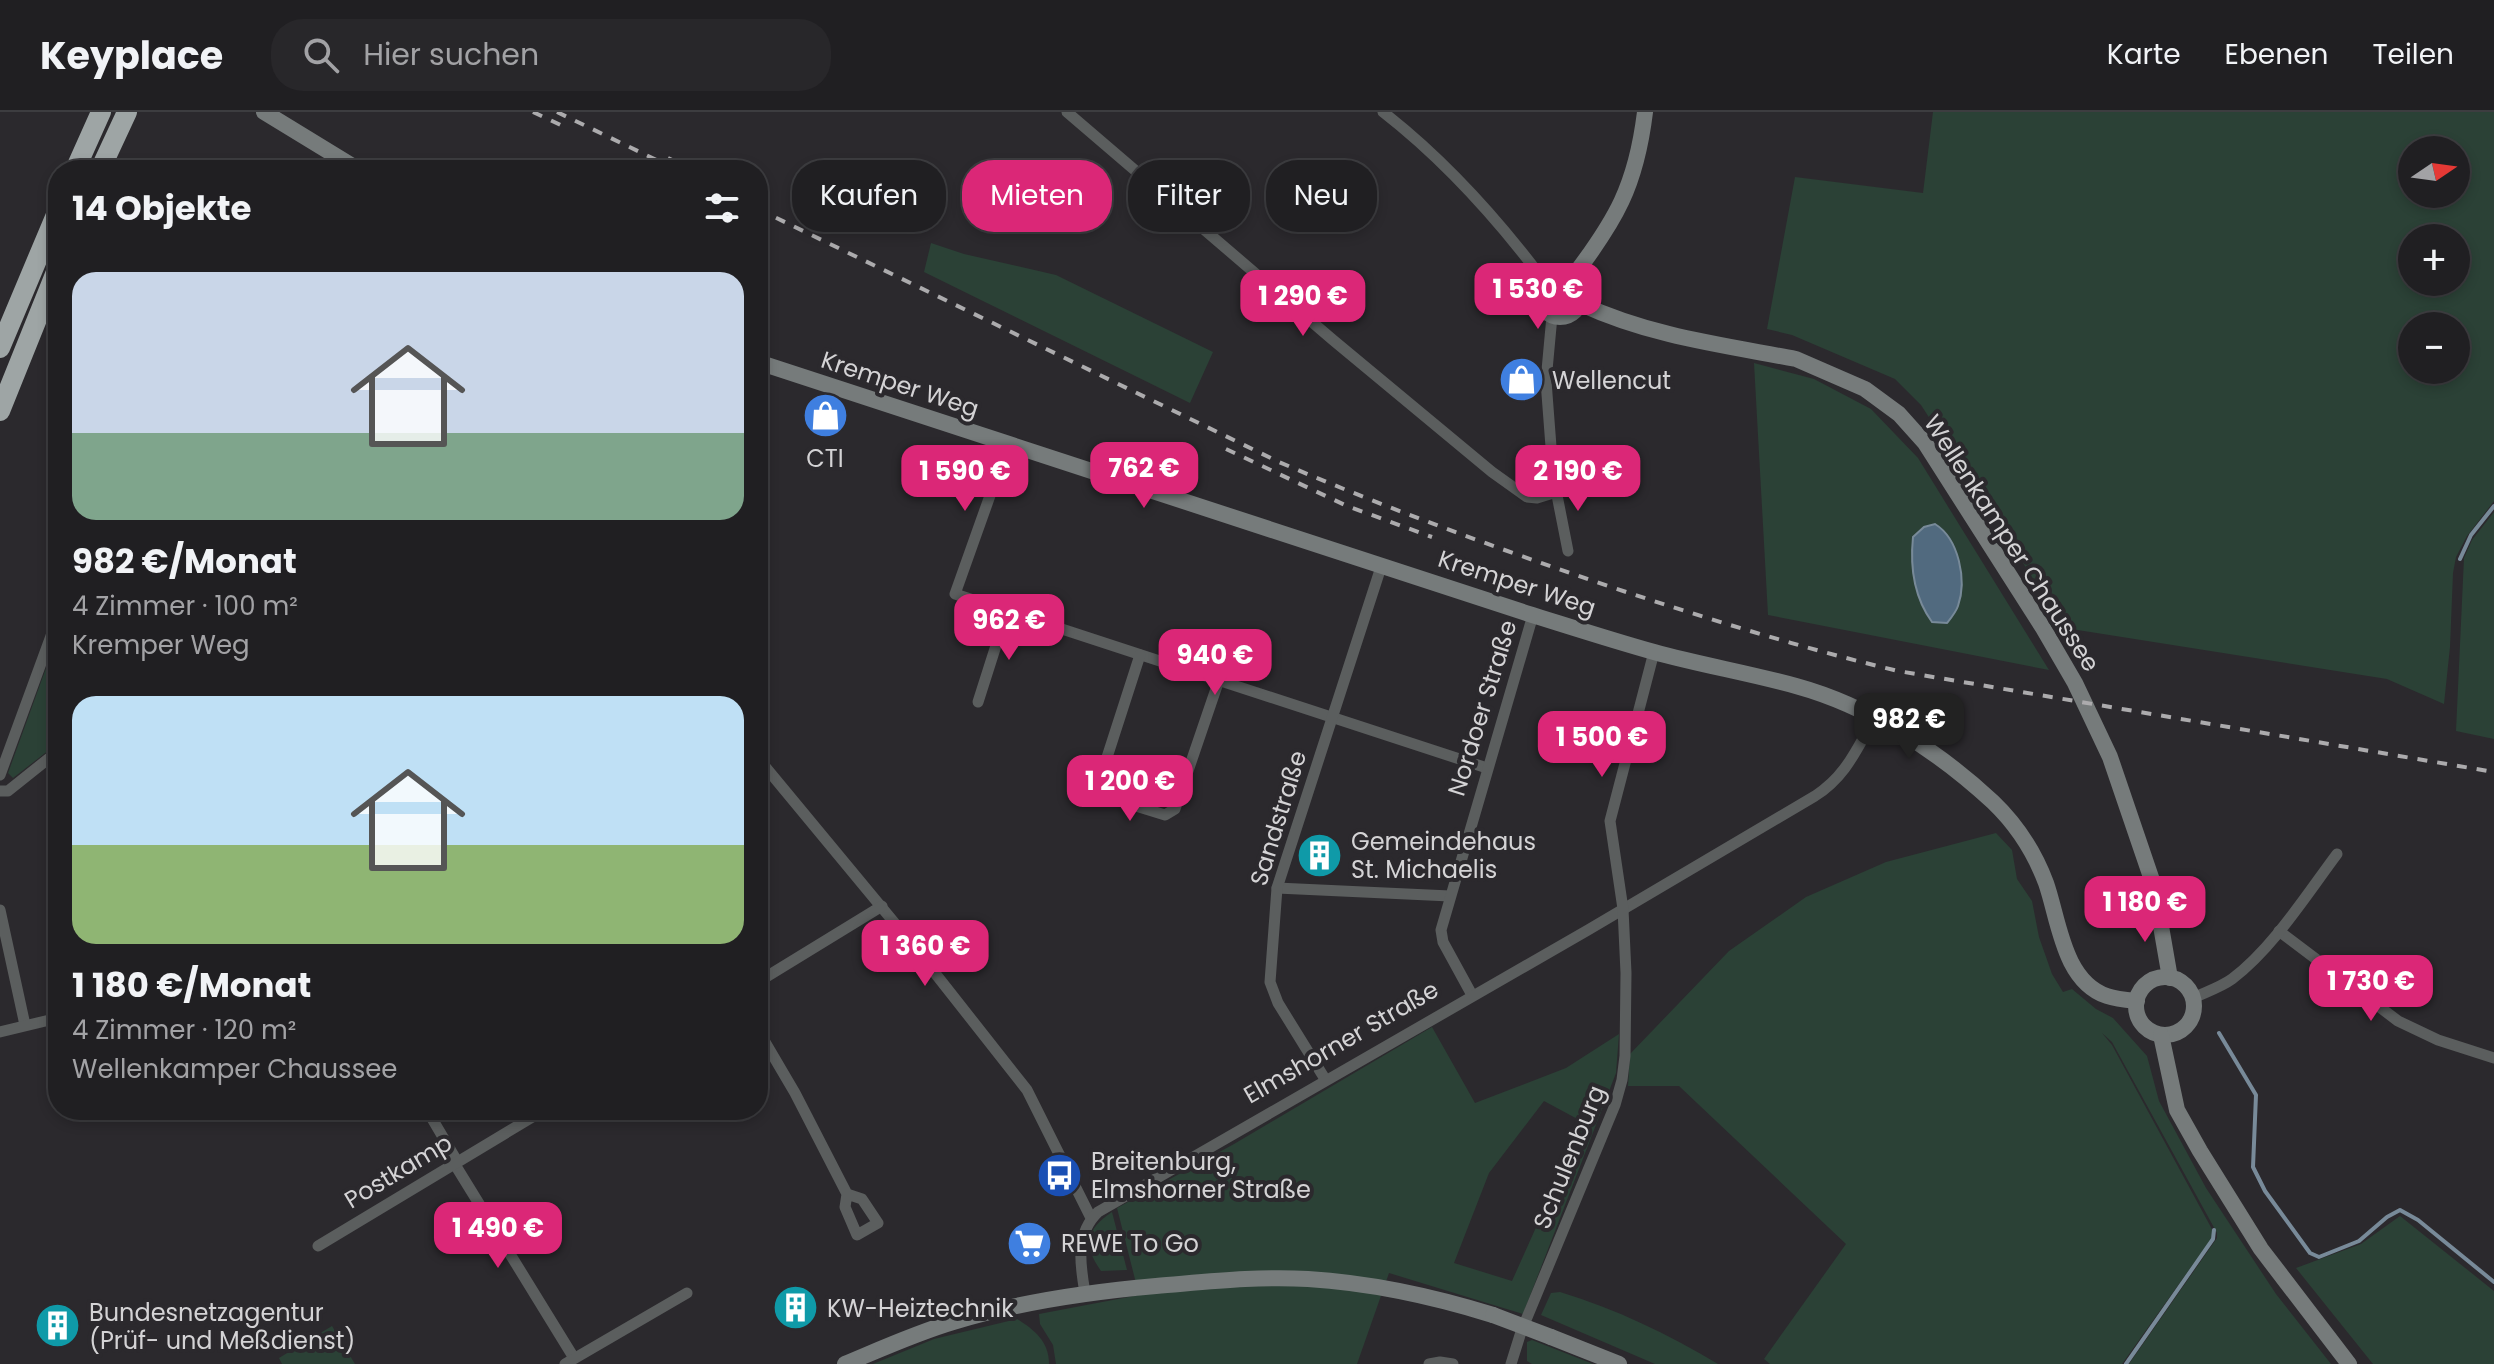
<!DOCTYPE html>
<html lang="de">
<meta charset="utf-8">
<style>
:root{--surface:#201f22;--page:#28272a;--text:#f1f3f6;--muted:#a2a2a5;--line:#3d3d40;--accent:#db2777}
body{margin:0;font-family:Poppins,sans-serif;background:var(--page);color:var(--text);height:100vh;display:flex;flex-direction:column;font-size:30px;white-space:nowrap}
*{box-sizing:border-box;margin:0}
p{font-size:26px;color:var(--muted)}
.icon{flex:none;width:44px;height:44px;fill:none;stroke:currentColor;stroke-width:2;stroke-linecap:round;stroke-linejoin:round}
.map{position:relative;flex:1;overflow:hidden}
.side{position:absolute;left:48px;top:48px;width:720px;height:960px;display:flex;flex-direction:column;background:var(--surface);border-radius:32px;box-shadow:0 4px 12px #0003,0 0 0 2px var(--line)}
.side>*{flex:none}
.banner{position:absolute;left:792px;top:48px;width:760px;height:72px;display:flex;gap:16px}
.needle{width:52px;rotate:77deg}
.fabs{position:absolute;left:2398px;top:24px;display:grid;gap:16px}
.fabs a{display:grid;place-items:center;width:72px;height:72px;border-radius:50%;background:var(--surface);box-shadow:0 4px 12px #0003,0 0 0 2px var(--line);font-size:40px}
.price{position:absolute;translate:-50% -68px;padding:0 18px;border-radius:16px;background:var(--accent);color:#fff;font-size:26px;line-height:52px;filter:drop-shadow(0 2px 4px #0008)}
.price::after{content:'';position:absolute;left:50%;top:48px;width:24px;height:18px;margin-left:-12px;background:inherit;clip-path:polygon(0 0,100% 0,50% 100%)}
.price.selected{background:#222;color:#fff}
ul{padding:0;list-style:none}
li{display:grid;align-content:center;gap:16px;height:424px;padding:0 24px}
li span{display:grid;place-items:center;height:248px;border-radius:24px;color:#555}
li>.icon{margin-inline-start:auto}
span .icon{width:144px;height:144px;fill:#fffc;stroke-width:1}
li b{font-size:34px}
h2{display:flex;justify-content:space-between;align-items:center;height:96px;padding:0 24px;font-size:34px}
.pill{padding:0 28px;border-radius:32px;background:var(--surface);box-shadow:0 4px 12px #0003,0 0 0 2px var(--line);font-size:28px;line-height:72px}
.pill.selected{background:var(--accent);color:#fff}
header{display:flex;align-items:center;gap:48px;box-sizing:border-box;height:112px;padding:0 40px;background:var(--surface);border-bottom:2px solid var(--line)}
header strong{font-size:38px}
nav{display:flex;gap:44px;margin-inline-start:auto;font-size:28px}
.search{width:560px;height:72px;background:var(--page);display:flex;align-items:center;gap:20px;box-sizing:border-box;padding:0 28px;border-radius:32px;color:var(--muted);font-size:30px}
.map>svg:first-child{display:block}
</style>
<header>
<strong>Keyplace</strong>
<div class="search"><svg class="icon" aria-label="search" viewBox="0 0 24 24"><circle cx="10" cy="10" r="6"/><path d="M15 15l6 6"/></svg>Hier suchen</div>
<nav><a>Karte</a><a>Ebenen</a><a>Teilen</a></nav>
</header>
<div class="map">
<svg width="2494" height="1252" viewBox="0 0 2494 1252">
<rect width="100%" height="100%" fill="#2b292d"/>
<!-- green -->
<g fill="#2b4136" fill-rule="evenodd">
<path d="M1933,0H2494V389L2467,424L2456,445L2453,461L2450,535L2444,592L2387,567L2065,516L1921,293L1895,267L1792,223L1767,217L1795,65L1923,81ZM2412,38H2456V82H2412ZM2412,126H2456V170H2412ZM2412,214H2456V258H2412Z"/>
<path d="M931,131L964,142L1056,163L1213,240L1190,291L924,160Z"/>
<path d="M1754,251L1814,267L1871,297L1918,346L2049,558L1768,503Z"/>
<path d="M2494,400V627L2456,619L2464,446L2472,428Z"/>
<path d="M58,523V631L13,666L8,661Z"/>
<path d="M1996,721L2012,738L2017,767L2032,789L2039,825L2052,862L2063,880L2072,877L2096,897L2113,906L2147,944L2159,989L2206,1076L2276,1182L2331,1252H2129L2217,1126V1121L2112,930L2102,921L2112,933L2213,1119L2211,1127L2122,1252H1770L1764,1247L1846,1132L1679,974H1628L1630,942L1729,839L1806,785L1886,750Z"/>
<path d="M1432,915L1475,991L1566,956L1619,922L1616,961L1523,1202L1389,1161L1357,1252H1056L1053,1233L1040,1212L1039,1202L1139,1183L1117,1096L1234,1032ZM1544,989L1583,1010L1512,1169L1454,1151L1489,1061Z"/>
<path d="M1112,1100L1127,1158L1101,1159C1082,1132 1086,1118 1112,1100Z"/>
<path d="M2400,1104L2494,1179V1252H2373L2296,1156L2361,1132Z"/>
<path d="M1560,1180C1616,1197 1668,1222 1718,1252H1655L1541,1203L1551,1181Z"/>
<path d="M1017,1207C1035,1218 1049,1230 1049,1252H873L934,1227Z"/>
<path d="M332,1214L355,1252H282L279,1246Z"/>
<path d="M1532,1228L1593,1252H1532L1527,1249V1230Z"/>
</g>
<!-- water -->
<path fill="#516a7f" stroke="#788a99" stroke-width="2" d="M1935,412C1959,427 1967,468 1958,494C1956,500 1951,506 1947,511L1932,510C1914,485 1910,454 1913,425L1924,415Z"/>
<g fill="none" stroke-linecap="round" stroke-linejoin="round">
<!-- stream -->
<g stroke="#788a99" stroke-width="4">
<path d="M2460,447L2471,423L2494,394"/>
<path d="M2219,921L2256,983L2253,1055L2265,1079L2310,1141L2319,1145L2359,1129L2387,1105L2400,1098L2418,1108L2494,1170"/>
<path d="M2126,1252L2213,1127L2214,1118"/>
</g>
<!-- street -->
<g stroke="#5b5e5e" stroke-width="11">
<path d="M1067,0L1333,228L1492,360L1527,385L1537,386L1550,382L1554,374L1546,269L1552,204"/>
<path d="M1383,0C1446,49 1497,106 1545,170"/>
<path d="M1008,333L955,482L1487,656"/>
<path d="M1555,373L1568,439"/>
<path d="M1140,543L1099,670L1110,686L1165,703L1175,697L1219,568"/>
<path d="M978,590L1007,499"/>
<path d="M758,646L912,832L1027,978L1091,1106"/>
<path d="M0,663L58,505"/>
<path d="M0,679H8L58,639"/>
<path d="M1277,776L1450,784"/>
<path d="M0,798L25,913"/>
<path d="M2279,819L2398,909L2438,928L2494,946"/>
<path d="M758,870L882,794"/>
<path d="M1472,883L1443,830L1441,818L1533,503"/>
<path d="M2193,886C2206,880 2221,875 2232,867C2273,836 2307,782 2337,742"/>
<path d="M758,918L795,981L847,1082L845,1095L857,1123L878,1111L862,1087L847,1082"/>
<path d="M0,920L58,906"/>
<path d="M1325,967L1278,891L1270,870L1277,776L1382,452"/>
<path d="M427,998L457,1049"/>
<path d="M454,1051L574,1246"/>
<path d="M318,1134L544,998"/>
<path d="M1085,1181C1080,1152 1075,1122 1098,1100L1588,818L1815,684C1846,664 1856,638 1874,607"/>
<path d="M565,1252L687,1181"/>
<path d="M1429,1252L1440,1250L1453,1252"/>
<path d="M1511,1252L1521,1220L1615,993L1622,968L1625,944L1626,861L1623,797L1610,709L1654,540"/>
</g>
<!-- secondary -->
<g stroke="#767b7b" stroke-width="16">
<path d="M264,0L359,58"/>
<circle cx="1560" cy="184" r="21"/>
<path d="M1572,166C1616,108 1636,74 1645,0"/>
<path d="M1581,192C1650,224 1722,233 1796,247L1865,277L1899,302L1925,331L2043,516L2075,571L2110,645L2154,774L2170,866"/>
<path d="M758,250L1526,501C1568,514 1611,528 1654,540C1701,553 1749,561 1796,574C1869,594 1938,639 1993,690C2017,713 2034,739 2046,771C2059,808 2063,869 2107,884C2116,887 2127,888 2137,889"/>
<circle cx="2165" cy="894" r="29"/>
<path d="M2161,923L2177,998L2200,1039L2261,1137L2349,1252"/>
<path d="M1551,1225L1619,1252"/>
<path d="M845,1252C881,1237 916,1221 953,1210C1019,1190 1088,1180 1156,1174C1206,1170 1257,1164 1308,1167C1372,1171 1432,1184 1493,1203"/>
</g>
<!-- highway -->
<g stroke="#9ea5a5" stroke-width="20">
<path d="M75,58L101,0"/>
<path d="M100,58L127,0"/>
<path d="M0,236L58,98"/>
<path d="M0,299L58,155"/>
</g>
<!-- rail -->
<g stroke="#acabad" stroke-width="4" stroke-dasharray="10 10" stroke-linecap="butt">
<path d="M533,0L569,17"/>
<path d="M557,0L677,58"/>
<path d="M668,46L693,58"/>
<path d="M758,97L1279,350C1391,398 1499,437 1614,476C1708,507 1802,536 1898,559L2494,660"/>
<path d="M1226,337L1347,394L1432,425"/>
</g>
<!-- secondary-bridge -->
<path stroke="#767b7b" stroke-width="16" d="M1493,1203L1551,1225"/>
</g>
<!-- icons -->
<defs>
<symbol id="shop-disc" viewBox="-11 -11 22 22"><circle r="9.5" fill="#3f7fe0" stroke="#2b292d"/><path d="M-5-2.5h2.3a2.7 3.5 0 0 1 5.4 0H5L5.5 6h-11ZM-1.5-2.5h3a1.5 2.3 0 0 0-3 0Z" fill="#fff"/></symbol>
<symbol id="building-disc" viewBox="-11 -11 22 22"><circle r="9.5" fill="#0f9aa8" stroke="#2b292d"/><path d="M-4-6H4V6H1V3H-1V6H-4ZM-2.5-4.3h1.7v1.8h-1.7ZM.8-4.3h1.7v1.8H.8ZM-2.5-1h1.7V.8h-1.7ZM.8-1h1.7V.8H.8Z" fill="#fff"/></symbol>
<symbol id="bus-disc" viewBox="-11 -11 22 22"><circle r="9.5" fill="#1a4fb4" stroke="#2b292d"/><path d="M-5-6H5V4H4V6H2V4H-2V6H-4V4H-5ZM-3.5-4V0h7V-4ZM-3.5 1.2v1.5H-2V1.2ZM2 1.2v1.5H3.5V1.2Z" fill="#fff"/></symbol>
<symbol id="supermarket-disc" viewBox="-11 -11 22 22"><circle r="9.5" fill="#3f7fe0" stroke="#2b292d"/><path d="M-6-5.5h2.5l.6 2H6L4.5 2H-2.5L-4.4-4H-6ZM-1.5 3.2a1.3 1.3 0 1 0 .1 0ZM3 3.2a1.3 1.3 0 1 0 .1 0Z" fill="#fff"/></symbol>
</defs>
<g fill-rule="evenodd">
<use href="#shop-disc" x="1496" y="242" width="51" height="51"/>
<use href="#shop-disc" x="800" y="278" width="51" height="51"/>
<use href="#building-disc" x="1294" y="718" width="51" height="51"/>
<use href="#bus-disc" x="1034" y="1038" width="51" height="51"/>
<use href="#supermarket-disc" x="1004" y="1106" width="51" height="51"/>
<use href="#building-disc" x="770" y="1170" width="51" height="51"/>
<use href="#building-disc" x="32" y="1188" width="51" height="51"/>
</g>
<g text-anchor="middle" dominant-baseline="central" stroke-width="8" stroke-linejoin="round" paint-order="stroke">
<!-- poi labels -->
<g font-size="24" fill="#d4d3d5" stroke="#2b292d" text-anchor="start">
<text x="1552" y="268">Wellencut</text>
<text x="825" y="346" text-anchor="middle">CTI</text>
<text x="1351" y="729">Gemeindehaus<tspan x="1351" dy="28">St. Michaelis</tspan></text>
<text x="1091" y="1049">Breitenburg,<tspan x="1091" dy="28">Elmshorner Straße</tspan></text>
<text x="1061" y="1131">REWE To Go</text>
<text x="827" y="1196">KW-Heiztechnik</text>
<text x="89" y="1200">Bundesnetzagentur<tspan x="89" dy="28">(Prüf- und Meßdienst)</tspan></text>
</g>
<!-- street labels -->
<g font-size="24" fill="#d4d3d5" stroke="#2b292d">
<text transform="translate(900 272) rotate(18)">Kremper Weg</text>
<text transform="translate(2012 431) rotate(57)">Wellenkamper Chaussee</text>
<text transform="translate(1517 471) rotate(18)">Kremper Weg</text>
<text transform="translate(1482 596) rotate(-73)">Nordoer Straße</text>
<text transform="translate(1278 706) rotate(-73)">Sandstraße</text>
<text transform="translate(1341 930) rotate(-30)">Elmshorner Straße</text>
<text transform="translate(1569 1045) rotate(-68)">Schulenburg</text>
<text transform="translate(398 1059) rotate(-31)">Postkamp</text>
</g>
</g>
</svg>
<div class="fabs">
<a><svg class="needle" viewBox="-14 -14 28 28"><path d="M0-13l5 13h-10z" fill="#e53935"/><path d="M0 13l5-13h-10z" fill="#a2a2a5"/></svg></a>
<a>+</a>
<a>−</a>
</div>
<b class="price" style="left:1538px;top:219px">1 530 €</b>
<b class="price" style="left:1303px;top:226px">1 290 €</b>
<b class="price" style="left:1144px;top:398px">762 €</b>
<b class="price" style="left:965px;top:401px">1 590 €</b>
<b class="price" style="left:1578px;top:401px">2 190 €</b>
<b class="price" style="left:1009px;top:550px">962 €</b>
<b class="price" style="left:1215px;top:585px">940 €</b>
<b class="price selected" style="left:1909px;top:649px">982 €</b>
<b class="price" style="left:1602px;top:667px">1 500 €</b>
<b class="price" style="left:1130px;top:711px">1 200 €</b>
<b class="price" style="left:2145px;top:832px">1 180 €</b>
<b class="price" style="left:925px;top:876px">1 360 €</b>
<b class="price" style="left:2371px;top:911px">1 730 €</b>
<b class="price" style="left:498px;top:1158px">1 490 €</b>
<div class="banner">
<a class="pill">Kaufen</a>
<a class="pill selected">Mieten</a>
<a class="pill">Filter</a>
<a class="pill">Neu</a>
</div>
<section class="side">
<h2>14 Objekte<svg class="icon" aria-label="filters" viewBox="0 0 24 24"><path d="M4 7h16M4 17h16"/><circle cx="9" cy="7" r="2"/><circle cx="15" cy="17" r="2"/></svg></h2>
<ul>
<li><span style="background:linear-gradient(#c9d6e8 65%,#7fa58c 0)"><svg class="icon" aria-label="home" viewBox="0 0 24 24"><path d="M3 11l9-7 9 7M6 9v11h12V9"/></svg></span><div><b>982 €/Monat</b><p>4 Zimmer · 100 m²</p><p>Kremper Weg</p></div></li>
<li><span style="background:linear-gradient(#bfe0f5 60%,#8fb573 0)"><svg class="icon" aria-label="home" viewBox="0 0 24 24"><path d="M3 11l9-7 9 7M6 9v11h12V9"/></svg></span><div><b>1 180 €/Monat</b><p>4 Zimmer · 120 m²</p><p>Wellenkamper Chaussee</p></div></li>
</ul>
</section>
</div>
